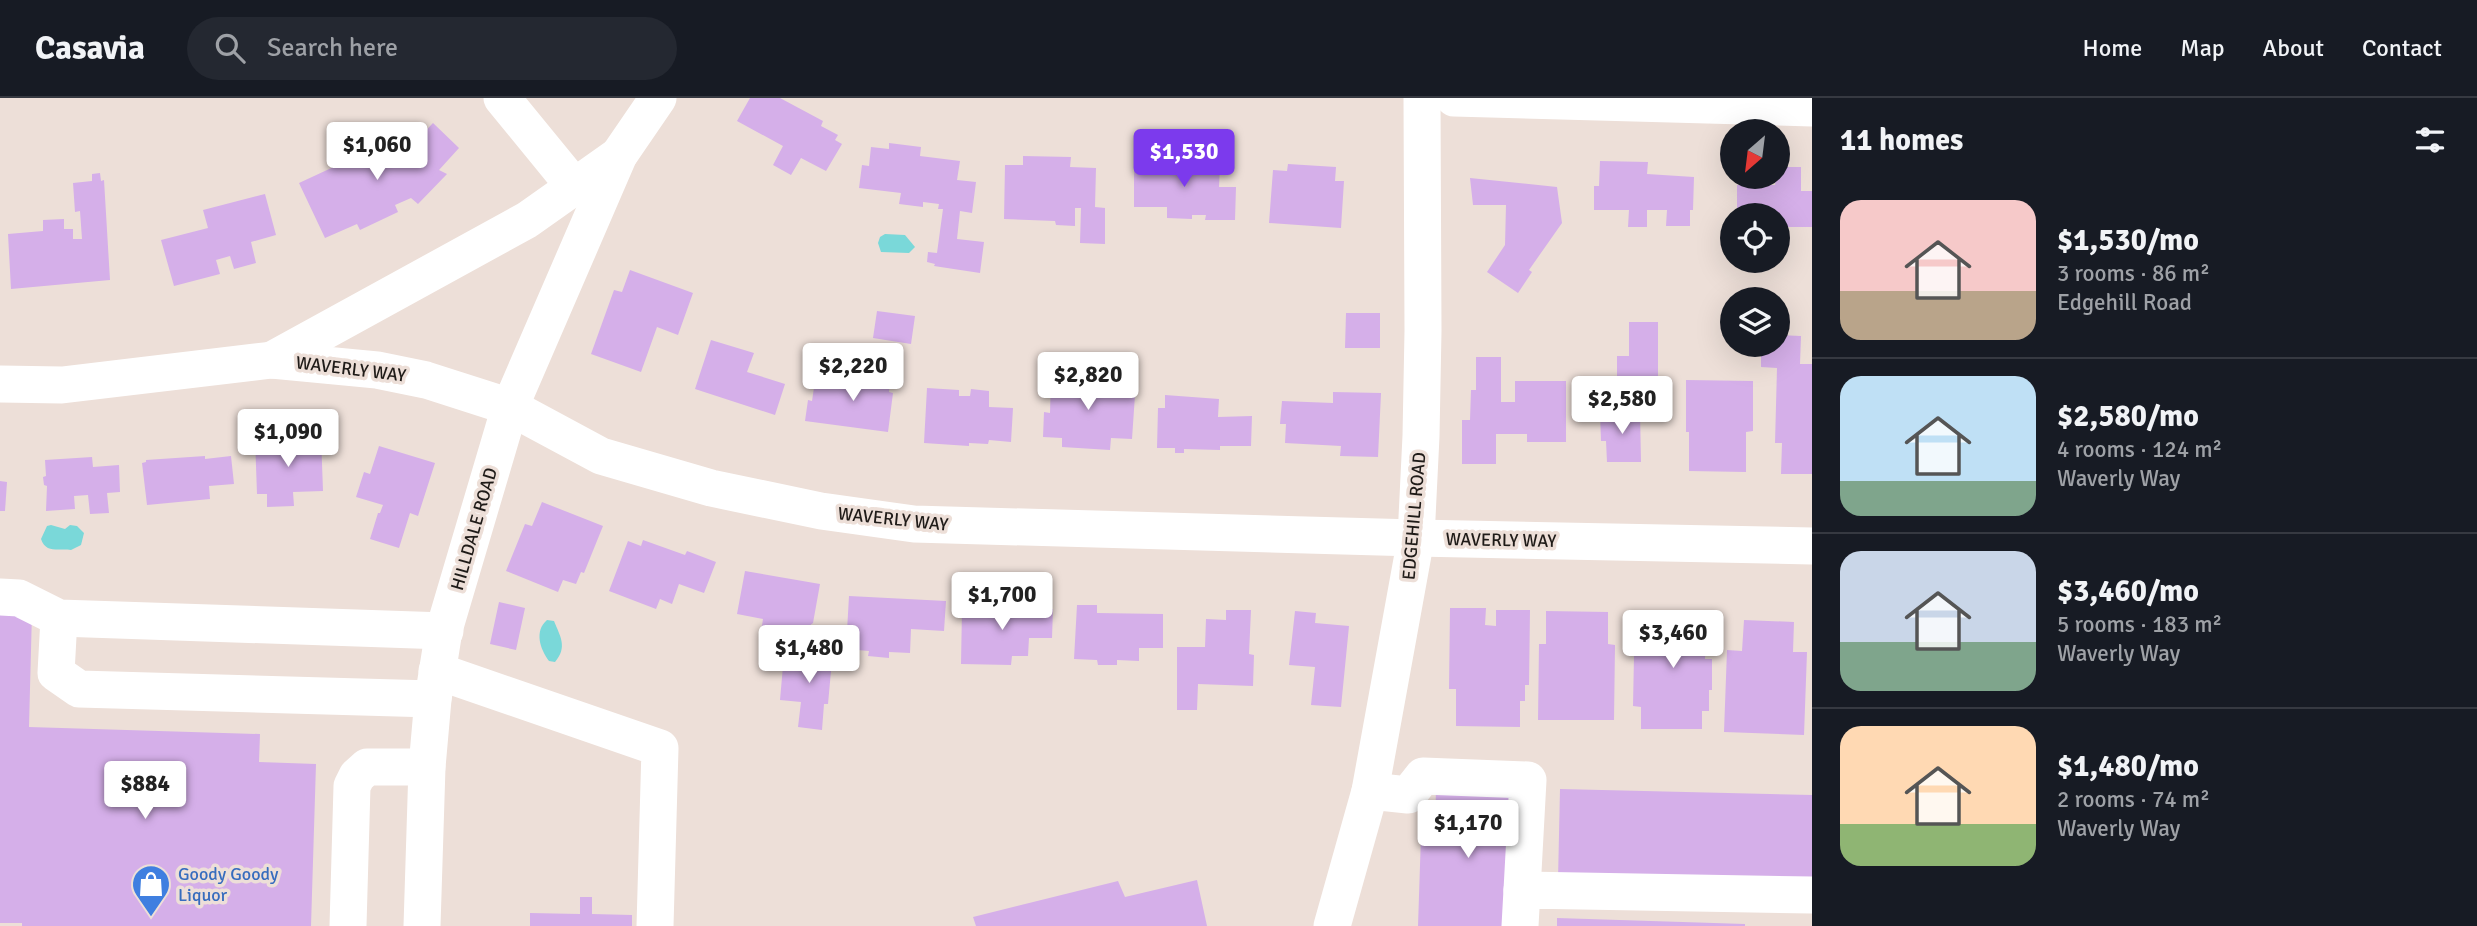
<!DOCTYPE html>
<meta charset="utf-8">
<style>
:root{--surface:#171b24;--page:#242831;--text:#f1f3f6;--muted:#9ea1a6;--line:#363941;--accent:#7c3aed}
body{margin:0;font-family:Signika,sans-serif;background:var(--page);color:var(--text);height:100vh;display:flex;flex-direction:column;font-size:26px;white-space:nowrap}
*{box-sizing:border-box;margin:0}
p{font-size:23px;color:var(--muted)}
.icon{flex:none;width:38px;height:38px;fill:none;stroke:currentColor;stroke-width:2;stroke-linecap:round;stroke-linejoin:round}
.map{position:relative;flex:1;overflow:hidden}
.panel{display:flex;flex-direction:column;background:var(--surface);width:665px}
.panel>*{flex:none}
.needle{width:46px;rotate:208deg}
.fabs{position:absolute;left:1720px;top:21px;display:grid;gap:14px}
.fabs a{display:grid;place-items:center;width:70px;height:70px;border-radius:50%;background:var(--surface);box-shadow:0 7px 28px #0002;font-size:35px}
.price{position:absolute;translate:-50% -60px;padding:0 16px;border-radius:7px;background:#fff;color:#222;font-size:23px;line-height:46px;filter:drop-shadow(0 2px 4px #0008)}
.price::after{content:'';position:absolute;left:50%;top:42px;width:21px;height:16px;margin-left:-10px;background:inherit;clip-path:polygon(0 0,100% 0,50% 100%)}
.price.active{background:var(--accent);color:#fff}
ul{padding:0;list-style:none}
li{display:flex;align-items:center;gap:21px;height:175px;padding:0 28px}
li+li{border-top:2px solid var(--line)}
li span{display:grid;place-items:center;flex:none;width:196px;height:140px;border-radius:21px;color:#555}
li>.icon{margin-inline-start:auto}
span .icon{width:84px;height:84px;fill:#fffc;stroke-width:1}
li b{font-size:30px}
h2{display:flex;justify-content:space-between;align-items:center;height:84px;padding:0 28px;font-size:30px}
header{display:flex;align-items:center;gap:42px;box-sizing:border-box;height:98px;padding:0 35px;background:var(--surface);border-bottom:2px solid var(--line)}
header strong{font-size:33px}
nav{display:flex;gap:38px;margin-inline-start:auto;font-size:24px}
.search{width:490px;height:63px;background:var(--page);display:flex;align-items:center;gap:18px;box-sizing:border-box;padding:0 24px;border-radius:38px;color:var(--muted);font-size:26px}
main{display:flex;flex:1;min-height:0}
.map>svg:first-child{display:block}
</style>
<header>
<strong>Casavia</strong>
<div class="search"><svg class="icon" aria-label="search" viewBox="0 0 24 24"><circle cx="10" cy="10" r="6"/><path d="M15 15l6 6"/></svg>Search here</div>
<nav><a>Home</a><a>Map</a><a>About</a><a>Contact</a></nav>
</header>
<main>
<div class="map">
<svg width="1812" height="828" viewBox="0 0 1812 828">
<rect width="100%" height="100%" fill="#eddfd8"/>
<!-- water -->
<g fill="#7ad8d9">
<path d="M885,136L905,137L915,149L909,155L881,154L878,145L880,139Z"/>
<path d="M51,427L65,431L70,427L77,428L84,435L81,447L71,452C59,450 46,456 41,441L47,428Z"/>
<path d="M547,522L554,523C560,538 568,549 555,564L549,563C540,551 534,533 547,522Z"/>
</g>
<!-- building -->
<g fill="#d5afe9">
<path d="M750,0H780L823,23L821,28L838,37L835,42L842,46L826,73L801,60L791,77L773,67L783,48L737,23Z"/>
<path d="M433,25L459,50L439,72L447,76L418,106L411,100L395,107L398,114L360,132L357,126L325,140L299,85L394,41L402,58Z"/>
<path d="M889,45L921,49L920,58L960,63L957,82L976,84L972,115L960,113L957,141L984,144L980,175L934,168L935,166L927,164L928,154L937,155L943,111H938L939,106L923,104V109L899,106L901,95L859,90L862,67L869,68L871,49L889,51Z"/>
<path d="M1023,58L1071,59L1070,69L1096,70L1095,109L1105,110V146L1080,145L1081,110H1075V128L1056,127L1055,123L1004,121L1005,67H1023Z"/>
<path d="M1150,59L1204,60L1205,68H1220L1219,89H1236L1235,122H1205L1206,117H1192V121L1167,120V109H1134V66H1150Z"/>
<path d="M1600,63L1648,64L1647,76L1694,79L1693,112H1690V128H1666L1667,112H1647V129H1628L1629,112H1594V88H1599Z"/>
<path d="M1288,66L1336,69L1335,83H1344L1341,130L1269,125L1273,72L1287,73Z"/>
<path d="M1778,69H1801V93H1812V129H1778V117H1737V87H1775Z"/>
<path d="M100,75L101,83L104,82L110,182L11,191L8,136L43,133V122L64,121V131H73V141H82L80,113L75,114L73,85L92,83V76Z"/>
<path d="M1470,80L1557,89L1562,125L1529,172L1532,174L1518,195L1487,174L1505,147L1506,107H1473Z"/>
<path d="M265,96L276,137L251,144L256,165L234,171L230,158L216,162L220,176L174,188L161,142L208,130L203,112Z"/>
<path d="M630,172L693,195L678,237L657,229L641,274L591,256L614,192L622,194Z"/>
<path d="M877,213L915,218L911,246L873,240Z"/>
<path d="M1346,215H1380V250H1345Z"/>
<path d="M1629,224H1658V292L1617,291V258H1629Z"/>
<path d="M1778,237L1801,238L1800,266H1812V376H1781L1782,345H1775L1777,270L1761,269V247H1778Z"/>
<path d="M711,242L754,255L747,274L785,286L775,317L695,291Z"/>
<path d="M1476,259H1501V304H1515V283H1566V344H1527V336H1496V366H1462V322H1470L1471,292H1476Z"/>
<path d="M1073,272L1098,273L1097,284L1112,285V296L1135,297L1132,341L1111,340L1110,352L1062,349V340L1043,339L1044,314L1050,315L1051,279L1073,281Z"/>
<path d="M857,273L891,278L889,294L893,295L888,334L805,323L808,302L812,303L815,283L842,287V280L855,282Z"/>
<path d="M1686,282L1753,283V333L1746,334V374L1689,373V334H1686Z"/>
<path d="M927,290L959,292V298H970L971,291L989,293V309L1013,310L1011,344L989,342L988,346L969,345V348L924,345Z"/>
<path d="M1333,294L1381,295L1378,359L1340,358L1341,348L1285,345L1286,326H1280L1282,303L1333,305Z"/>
<path d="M1165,297L1219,301L1218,319L1252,318L1251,348H1220V352L1184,351V355H1175V350H1157L1158,310H1165Z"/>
<path d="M1600,314H1640L1641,364H1607L1606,343H1601Z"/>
<path d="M321,338L323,393L293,394L294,408L267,409V396H257L255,340H277V347L301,346L300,339Z"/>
<path d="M379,348L435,365L418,418L410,415L399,450L370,441L378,415H380L383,407L356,399L364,374L370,376Z"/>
<path d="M205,358V361L231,358L234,386L209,388L210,401L147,407L142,365L146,364V362Z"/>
<path d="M92,359L93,369L119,367L120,394L107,395L109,415L90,416L88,397L74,398L75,411L46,413L47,388L44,387L43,379L46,378L45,362Z"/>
<path d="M0,383L7,384L5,413H0Z"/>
<path d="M542,404L603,428L584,475L581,474L576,486L563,482L558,494L506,473L525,426L532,428Z"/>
<path d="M643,442L685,457L687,453L716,464L704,495L679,486L672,506L660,501L656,511L609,493L628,443L641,448Z"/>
<path d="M745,473L820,486L813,525L809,528L806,542L761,534L763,521L737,516Z"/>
<path d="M849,498L946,503L944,533L911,531L910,555L889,554V560L868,558L869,553L846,551Z"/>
<path d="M499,504L525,510L516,552L490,546Z"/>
<path d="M982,504L1030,506V511H1053L1052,540H1029L1028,558H1012L1011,567L961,566L962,511H982Z"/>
<path d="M1077,507H1097V515L1163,516V550H1139V563L1117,562V567H1098L1097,562L1074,561Z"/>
<path d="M1450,510H1486L1485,527L1496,528V512H1530L1529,587H1525V603H1520V629L1456,628V591H1449Z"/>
<path d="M1226,512H1251L1249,556L1254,557L1253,588L1198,586L1197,612H1177V549H1205L1206,521L1226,522Z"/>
<path d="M1295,513L1316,515L1315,525L1349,528L1341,609L1311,607L1315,569L1289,567Z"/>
<path d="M1546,513L1608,514V546L1615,547L1614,622H1538L1539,546H1546Z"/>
<path d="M0,514H32L29,629L260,636L259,664L316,666L311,828H22V825H0Z"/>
<path d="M1639,515H1713V537H1706L1705,561H1712V592H1709V613H1702V631H1641V609L1633,608L1634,558H1638Z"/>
<path d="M1744,522L1794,524L1793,554H1807L1804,637L1724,634L1727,552L1742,553Z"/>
<path d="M805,543L828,546L826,573H831L828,606H824L822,632L798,629L801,604L780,602L783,568L802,570Z"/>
<path d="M1436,689L1515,692L1510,828H1418L1421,737L1435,738Z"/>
<path d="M1560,691L1812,697V788L1558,782Z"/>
<path d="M1197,782L1207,828H976L973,819L1118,783L1125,799Z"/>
<path d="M580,799H592V816L632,817V828H530V815L580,816Z"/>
<path d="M1557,820L1745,826V828H1557Z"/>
</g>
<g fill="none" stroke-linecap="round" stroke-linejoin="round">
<!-- minor -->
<g stroke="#fff" stroke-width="37">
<path d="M502,0L574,88"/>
<path d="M1454,0L1812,10"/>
<path d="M272,262L527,122L619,57"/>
<path d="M0,286L62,287L272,262L377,272L426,282L510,309L601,358L711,390L821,413L914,426L1416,440L1812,448"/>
<path d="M0,499L19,500L59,520L445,533"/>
<path d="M59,520L56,575L79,591L433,601"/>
<path d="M437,573L660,650L655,828"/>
<path d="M1370,693L1408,697L1423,678L1528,682L1522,792"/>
<path d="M348,828L352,688L357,678L367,669H427"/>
<path d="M422,828L427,669L433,601L444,532L510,309L619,57L658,0"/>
<path d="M1332,828L1370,693L1416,440L1421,338L1423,233L1422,0"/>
<path d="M1520,828L1522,792L1812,797"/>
</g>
</g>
<!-- icons -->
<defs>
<symbol id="shop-pin" viewBox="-11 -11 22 30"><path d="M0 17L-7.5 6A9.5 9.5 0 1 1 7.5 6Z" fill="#3f7fe0" stroke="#eddfd8"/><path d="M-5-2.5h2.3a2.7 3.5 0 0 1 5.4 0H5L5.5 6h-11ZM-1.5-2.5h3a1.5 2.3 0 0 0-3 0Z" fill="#fff"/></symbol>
</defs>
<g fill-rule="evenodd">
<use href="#shop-pin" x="129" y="764" width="44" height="60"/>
</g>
<g text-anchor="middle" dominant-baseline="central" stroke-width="7" stroke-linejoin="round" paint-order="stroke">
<!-- street labels -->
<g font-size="18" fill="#1f1b18" stroke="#eddfd8">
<text transform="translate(351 271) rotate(7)">WAVERLY WAY</text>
<text transform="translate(1414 418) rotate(-85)">EDGEHILL ROAD</text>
<text transform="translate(893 421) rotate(6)">WAVERLY WAY</text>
<text transform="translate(474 431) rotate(-74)">HILLDALE ROAD</text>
<text transform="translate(1501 442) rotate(1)">WAVERLY WAY</text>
</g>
<!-- shop labels -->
<g font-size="18" fill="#366cbe" stroke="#eddfd8" text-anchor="start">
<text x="178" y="776">Goody Goody<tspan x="178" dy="21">Liquor</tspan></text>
</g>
</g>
</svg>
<div class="fabs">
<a><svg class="needle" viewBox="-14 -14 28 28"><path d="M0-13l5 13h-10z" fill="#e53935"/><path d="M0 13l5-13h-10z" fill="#9ea1a6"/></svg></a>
<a><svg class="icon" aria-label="locate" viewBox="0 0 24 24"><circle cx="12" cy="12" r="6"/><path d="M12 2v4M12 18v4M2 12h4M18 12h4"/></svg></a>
<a><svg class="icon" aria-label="layers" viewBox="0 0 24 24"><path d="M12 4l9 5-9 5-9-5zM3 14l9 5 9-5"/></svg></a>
</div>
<b class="price" style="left:377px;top:84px">$1,060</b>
<b class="price active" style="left:1184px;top:91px">$1,530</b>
<b class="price" style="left:853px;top:305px">$2,220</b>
<b class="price" style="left:1088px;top:314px">$2,820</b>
<b class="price" style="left:1622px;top:338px">$2,580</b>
<b class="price" style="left:288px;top:371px">$1,090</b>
<b class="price" style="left:1002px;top:534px">$1,700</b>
<b class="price" style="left:1673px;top:572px">$3,460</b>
<b class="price" style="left:809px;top:587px">$1,480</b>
<b class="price" style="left:145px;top:723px">$884</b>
<b class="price" style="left:1468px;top:762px">$1,170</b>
</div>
<section class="panel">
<h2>11 homes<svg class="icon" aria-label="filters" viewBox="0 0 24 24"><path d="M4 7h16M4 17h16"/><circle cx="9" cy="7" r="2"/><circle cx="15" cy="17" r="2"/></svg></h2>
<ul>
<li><span style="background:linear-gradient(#f6c9c9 65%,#b9a48a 0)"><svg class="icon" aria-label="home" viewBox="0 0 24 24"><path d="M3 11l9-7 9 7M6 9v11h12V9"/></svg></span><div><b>$1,530/mo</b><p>3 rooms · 86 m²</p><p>Edgehill Road</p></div></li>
<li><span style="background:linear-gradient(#bfe0f5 75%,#7fa58c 0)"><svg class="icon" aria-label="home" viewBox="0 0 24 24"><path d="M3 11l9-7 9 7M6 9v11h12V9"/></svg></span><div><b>$2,580/mo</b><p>4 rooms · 124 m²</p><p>Waverly Way</p></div></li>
<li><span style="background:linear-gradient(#c9d6e8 65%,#7fa58c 0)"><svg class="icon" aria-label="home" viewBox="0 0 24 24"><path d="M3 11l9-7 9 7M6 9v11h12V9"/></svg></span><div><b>$3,460/mo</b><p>5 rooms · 183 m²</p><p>Waverly Way</p></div></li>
<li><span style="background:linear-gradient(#ffd9b3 70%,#8fb573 0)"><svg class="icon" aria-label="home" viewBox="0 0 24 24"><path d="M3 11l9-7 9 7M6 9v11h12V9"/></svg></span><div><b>$1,480/mo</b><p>2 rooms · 74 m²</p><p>Waverly Way</p></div></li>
</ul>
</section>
</main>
